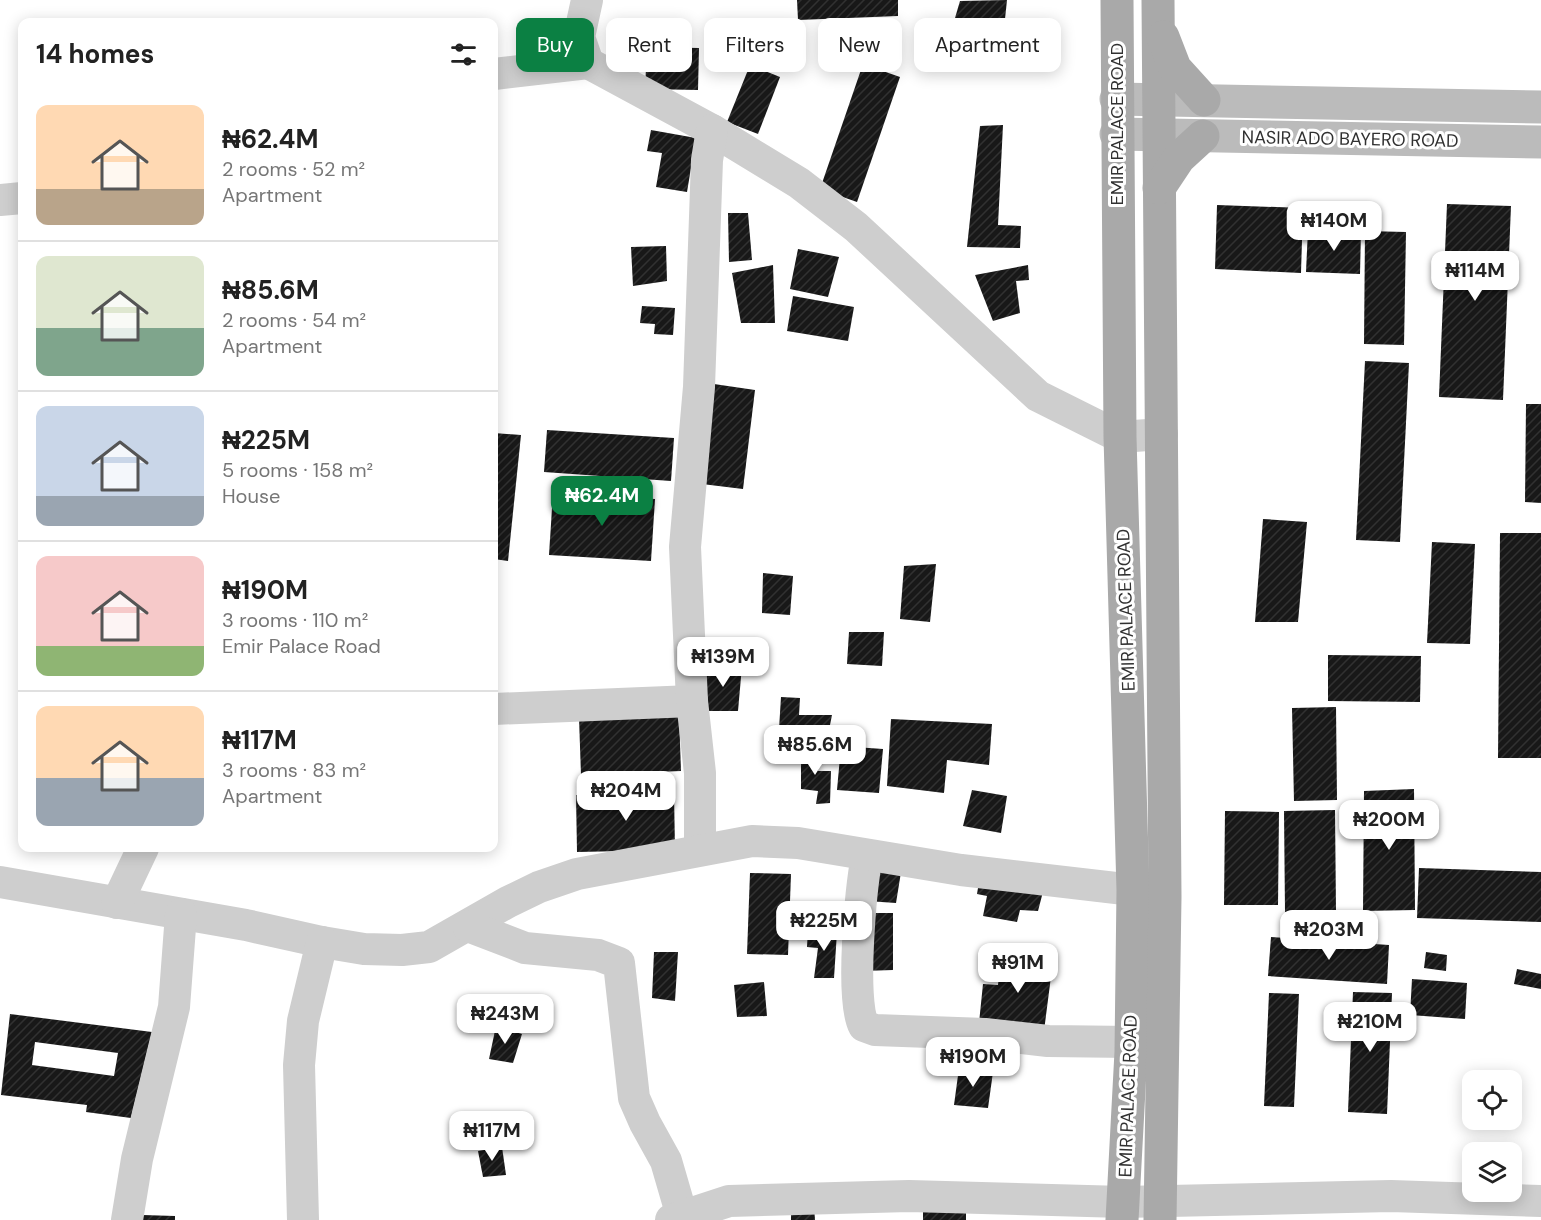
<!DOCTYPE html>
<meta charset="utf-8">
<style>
:root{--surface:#fff;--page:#f2f2f2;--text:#222;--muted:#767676;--line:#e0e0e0;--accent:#0b8043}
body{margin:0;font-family:"DM Sans",sans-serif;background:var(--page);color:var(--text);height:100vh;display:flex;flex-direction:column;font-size:22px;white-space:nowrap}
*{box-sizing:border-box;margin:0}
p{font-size:20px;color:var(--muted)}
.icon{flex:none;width:33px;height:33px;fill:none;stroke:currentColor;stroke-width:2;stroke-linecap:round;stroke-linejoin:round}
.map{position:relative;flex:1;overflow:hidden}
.details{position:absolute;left:18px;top:18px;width:480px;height:834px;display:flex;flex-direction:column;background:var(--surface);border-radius:12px;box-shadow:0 3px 15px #0003}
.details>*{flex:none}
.banner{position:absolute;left:516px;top:18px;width:570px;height:54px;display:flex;gap:12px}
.tools{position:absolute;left:1462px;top:1070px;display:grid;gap:12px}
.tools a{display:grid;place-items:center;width:60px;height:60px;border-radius:12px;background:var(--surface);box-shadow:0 3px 15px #0003;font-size:30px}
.price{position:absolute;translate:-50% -51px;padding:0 14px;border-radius:12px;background:#fff;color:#222;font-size:20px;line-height:39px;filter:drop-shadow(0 2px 3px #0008)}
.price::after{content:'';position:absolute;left:50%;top:36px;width:18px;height:14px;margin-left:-9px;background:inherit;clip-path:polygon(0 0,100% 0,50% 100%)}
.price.selected{background:var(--accent);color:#fff}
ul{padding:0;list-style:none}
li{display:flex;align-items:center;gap:18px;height:150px;padding:0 18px}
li+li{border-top:2px solid var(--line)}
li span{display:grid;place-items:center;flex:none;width:168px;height:120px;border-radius:12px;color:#555}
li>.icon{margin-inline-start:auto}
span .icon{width:72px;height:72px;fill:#fffc;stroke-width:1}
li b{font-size:26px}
h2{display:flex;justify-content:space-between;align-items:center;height:72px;padding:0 18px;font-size:26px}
.chip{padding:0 21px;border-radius:12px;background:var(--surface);box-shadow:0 3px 15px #0003;font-size:21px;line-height:54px}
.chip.selected{background:var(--accent);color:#fff}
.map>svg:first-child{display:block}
</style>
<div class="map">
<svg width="1541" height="1220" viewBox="0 0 1541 1220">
<defs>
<pattern id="building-hatch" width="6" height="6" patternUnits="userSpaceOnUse" patternTransform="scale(1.5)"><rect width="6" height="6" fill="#181818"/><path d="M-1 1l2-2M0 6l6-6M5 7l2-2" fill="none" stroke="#313131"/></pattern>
</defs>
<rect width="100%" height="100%" fill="#fff"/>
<!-- building -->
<g fill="url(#building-hatch)" fill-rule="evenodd">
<path d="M797,0H898V16L798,20Z"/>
<path d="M1007,0L1005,19L955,18L960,1Z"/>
<path d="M647,47L699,48L698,90L645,89Z"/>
<path d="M863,64L900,77L857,202L820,189Z"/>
<path d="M750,65L780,77L758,134L727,122Z"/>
<path d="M1003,125L998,225L1021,226L1020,248L967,247L980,126Z"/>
<path d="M651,130L696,138L687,192L656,187L662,153L647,151Z"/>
<path d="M1447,204L1511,206L1503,400L1439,397Z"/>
<path d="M1217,205L1303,208L1301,273L1215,269Z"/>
<path d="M728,213H748L752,260L729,262Z"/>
<path d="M1308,229L1361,231L1360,274L1306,272Z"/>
<path d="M1365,231L1406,232L1404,345L1364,344Z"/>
<path d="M666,246L667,281L633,286L631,247Z"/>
<path d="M798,249L839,257L828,297L790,289Z"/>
<path d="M773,265L775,323H741L732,273Z"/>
<path d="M1028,265L1029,280L1016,281L1020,313L993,321L975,275Z"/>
<path d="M793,296L854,307L848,341L787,331Z"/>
<path d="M642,306L675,308L673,335L654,334L655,324L640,323Z"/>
<path d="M1365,361L1409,363L1400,542L1356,540Z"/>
<path d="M714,384L755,390L743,489L702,484Z"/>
<path d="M1526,404H1541V503L1525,502Z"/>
<path d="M547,430L674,438L671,481L544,472Z"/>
<path d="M494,433L521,435L508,561L494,559Z"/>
<path d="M553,493L655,499L651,561L549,555Z"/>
<path d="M1263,519L1307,522L1298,622H1255Z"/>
<path d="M1500,533H1541V758H1498Z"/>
<path d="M1432,542L1475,544L1470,644L1427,643Z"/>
<path d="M936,564L930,622L900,619L904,566Z"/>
<path d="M763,573L793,576L790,615L762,613Z"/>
<path d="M849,632H884L882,666L847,664Z"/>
<path d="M1328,655L1421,656L1420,702L1328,701Z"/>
<path d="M706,666H742L738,711H705Z"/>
<path d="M781,697L800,698L799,715H832L828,735L779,729Z"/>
<path d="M1336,707L1337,800L1294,801L1292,708Z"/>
<path d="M679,714L681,771L581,775L579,718Z"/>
<path d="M891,719L992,724L989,765L947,760L944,793L887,786Z"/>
<path d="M841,746L883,749L879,793L837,790Z"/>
<path d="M801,748L820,749L818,771H831L830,803L816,804L818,791L801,789Z"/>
<path d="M1414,789L1415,910L1363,911L1364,791Z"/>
<path d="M972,790L1007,796L1001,833L963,826Z"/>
<path d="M674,793L675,850L577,852L576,795Z"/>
<path d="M1335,810L1336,912H1285L1284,811Z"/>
<path d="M1225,811L1279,812L1278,905H1224Z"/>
<path d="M871,861L902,866L896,903L867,901Z"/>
<path d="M1419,868L1541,872V922L1417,918Z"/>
<path d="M750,873L791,874L788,955L747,954Z"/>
<path d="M980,876L1045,884L1038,911L1020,910L1017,922L983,916L987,896L977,894Z"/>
<path d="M864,913H893V970L863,971Z"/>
<path d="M808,929L837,932L834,978H814L818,948L807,947Z"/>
<path d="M1271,937L1389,945L1387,984L1268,976Z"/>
<path d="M654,952H678L675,1001L652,998Z"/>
<path d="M1426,952L1447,955L1446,971L1424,968Z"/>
<path d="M1001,955L1053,961L1044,1031L979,1023L983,984L998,985Z"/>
<path d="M1517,969L1541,974V989L1514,984Z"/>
<path d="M1412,979L1467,983L1465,1019L1410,1015Z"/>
<path d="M764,982L767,1016L737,1017L734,985Z"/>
<path d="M1353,992L1392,993L1387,1114L1348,1112Z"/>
<path d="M1269,993L1299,994L1294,1107L1264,1106Z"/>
<path d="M10,1014L152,1032L131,1118L86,1112L87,1105L1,1095ZM35,1042L118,1053L114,1076L32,1065Z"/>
<path d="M496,1026L522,1034L513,1063L489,1059Z"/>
<path d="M959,1068L993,1072L988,1108L954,1105Z"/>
<path d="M502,1147L506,1175L483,1177L478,1151Z"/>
<path d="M923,1205L966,1206V1220H923Z"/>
<path d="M814,1206L815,1220H791V1209Z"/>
<path d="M143,1215L175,1216V1220H143Z"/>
</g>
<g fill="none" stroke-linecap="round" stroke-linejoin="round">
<!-- street -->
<g stroke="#cecece" stroke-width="32">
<path d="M587,0L579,37L588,63L712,130L799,183L856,227L1038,396L1120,437L1162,434"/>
<path d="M494,74L588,63"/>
<path d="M0,200L22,198"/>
<path d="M494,709L692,701"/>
<path d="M700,848V773L692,701L685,547L699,387L707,160L712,130"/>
<path d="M867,856C861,887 850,1001 864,1026L875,1030L985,1034L1048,1041L1131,1042"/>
<path d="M0,882L246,925L322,942L364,949L402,950L429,947L508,902L539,887L577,874L752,841L798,843L961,870L1133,890"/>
<path d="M117,903L143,848"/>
<path d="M468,926L525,948L598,955L619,963L634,1098L645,1123L666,1161L682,1216"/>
<path d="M127,1220L137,1159L174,1007L181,914"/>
<path d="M303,1220L299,1065L303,1021L322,942"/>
<path d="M671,1220L729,1201L909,1196L1123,1202L1391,1196L1541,1201"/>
</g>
<!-- secondary -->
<g stroke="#bbb" stroke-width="33">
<path d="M1116,99L1541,107"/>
<path d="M1116,134L1541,142"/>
</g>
<!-- primary -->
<g stroke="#a9a9a9" stroke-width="33">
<path d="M1117,0L1120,437L1133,890L1131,1052L1122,1220"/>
<path d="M1158,0L1165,897L1160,1220"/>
<path d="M1163,37L1175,68L1204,100"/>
<path d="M1159,188L1179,158L1203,136"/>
</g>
</g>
<g text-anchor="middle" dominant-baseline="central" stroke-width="6" stroke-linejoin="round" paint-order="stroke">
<!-- street labels -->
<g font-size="18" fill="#313131" stroke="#fff">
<text transform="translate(1117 124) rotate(-90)">EMIR PALACE ROAD</text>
<text transform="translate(1350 139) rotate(1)">NASIR ADO BAYERO ROAD</text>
<text transform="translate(1126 610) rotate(-92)">EMIR PALACE ROAD</text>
<text transform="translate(1128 1096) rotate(-88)">EMIR PALACE ROAD</text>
</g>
</g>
</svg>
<div class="tools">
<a><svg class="icon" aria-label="locate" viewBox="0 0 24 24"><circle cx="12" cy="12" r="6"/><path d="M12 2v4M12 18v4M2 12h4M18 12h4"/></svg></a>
<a><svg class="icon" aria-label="layers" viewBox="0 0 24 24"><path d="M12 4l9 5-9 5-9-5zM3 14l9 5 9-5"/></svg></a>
</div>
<b class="price" style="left:1334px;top:252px">₦140M</b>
<b class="price" style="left:1475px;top:302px">₦114M</b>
<b class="price selected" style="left:602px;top:527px">₦62.4M</b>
<b class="price" style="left:723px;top:688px">₦139M</b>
<b class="price" style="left:815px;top:776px">₦85.6M</b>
<b class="price" style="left:626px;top:822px">₦204M</b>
<b class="price" style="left:1389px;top:851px">₦200M</b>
<b class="price" style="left:824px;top:952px">₦225M</b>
<b class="price" style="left:1329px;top:961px">₦203M</b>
<b class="price" style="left:1018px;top:994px">₦91M</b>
<b class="price" style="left:505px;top:1045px">₦243M</b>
<b class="price" style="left:1370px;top:1053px">₦210M</b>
<b class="price" style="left:973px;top:1088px">₦190M</b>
<b class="price" style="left:492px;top:1162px">₦117M</b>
<div class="banner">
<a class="chip selected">Buy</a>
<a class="chip">Rent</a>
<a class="chip">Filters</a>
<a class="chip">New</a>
<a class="chip">Apartment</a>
</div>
<section class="details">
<h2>14 homes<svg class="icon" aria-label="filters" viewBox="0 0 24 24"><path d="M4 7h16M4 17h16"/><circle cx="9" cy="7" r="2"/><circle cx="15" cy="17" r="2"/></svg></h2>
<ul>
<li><span style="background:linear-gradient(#ffd9b3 70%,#b9a48a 0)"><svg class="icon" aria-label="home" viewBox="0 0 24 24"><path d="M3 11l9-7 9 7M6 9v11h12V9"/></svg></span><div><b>₦62.4M</b><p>2 rooms · 52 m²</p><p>Apartment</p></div></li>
<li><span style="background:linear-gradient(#dfe7d0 60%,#7fa58c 0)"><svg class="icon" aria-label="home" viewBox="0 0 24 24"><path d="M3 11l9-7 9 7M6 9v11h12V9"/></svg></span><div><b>₦85.6M</b><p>2 rooms · 54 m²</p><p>Apartment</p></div></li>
<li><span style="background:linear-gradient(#c9d6e8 75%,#9aa5b1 0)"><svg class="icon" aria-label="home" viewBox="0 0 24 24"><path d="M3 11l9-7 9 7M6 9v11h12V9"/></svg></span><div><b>₦225M</b><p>5 rooms · 158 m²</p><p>House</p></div></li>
<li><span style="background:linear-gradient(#f6c9c9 75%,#8fb573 0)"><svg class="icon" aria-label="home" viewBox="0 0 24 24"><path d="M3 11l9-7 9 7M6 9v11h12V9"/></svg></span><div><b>₦190M</b><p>3 rooms · 110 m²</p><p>Emir Palace Road</p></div></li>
<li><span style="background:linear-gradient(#ffd9b3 60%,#9aa5b1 0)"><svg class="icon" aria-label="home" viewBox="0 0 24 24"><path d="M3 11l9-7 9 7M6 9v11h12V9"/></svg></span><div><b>₦117M</b><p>3 rooms · 83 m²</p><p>Apartment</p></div></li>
</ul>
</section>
</div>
